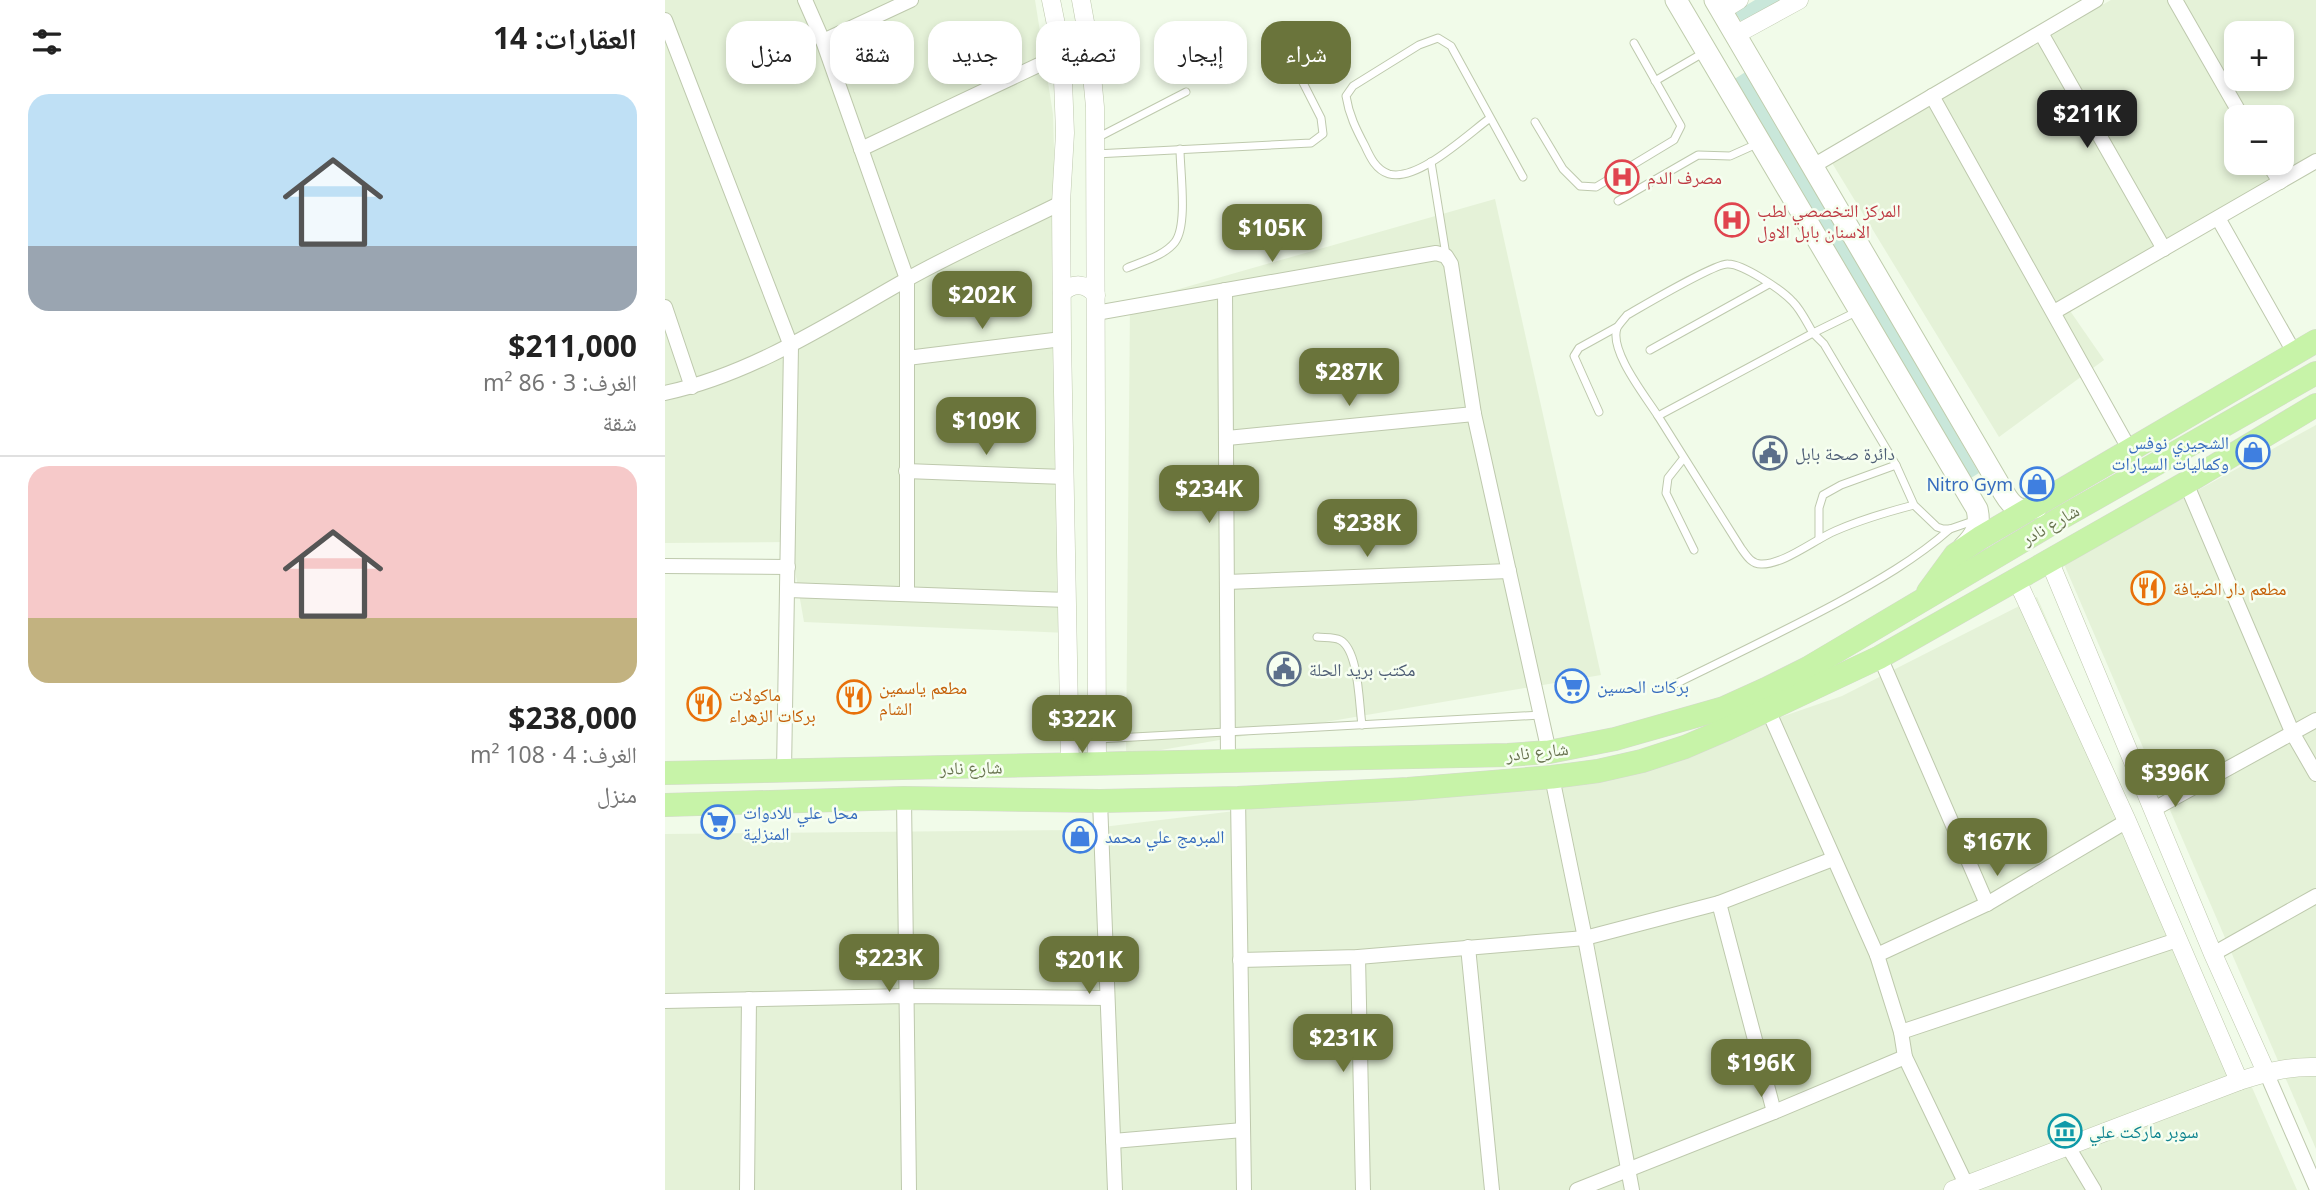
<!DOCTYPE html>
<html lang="ar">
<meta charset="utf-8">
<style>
:root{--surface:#fff;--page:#f2f2f2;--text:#222;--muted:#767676;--line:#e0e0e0;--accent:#6a743b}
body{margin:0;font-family:"Noto Sans","Noto Naskh Arabic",sans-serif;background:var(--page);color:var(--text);direction:rtl;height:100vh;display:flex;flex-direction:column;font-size:26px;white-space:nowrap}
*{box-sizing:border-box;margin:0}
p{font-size:23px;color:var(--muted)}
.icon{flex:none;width:38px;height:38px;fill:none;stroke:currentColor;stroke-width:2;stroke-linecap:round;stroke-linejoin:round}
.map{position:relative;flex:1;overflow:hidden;direction:ltr}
.panel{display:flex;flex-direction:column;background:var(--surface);width:665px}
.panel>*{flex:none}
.guide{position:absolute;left:21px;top:21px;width:665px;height:63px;direction:rtl;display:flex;gap:14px}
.fabs{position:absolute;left:1559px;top:21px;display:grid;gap:14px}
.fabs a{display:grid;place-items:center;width:70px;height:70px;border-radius:14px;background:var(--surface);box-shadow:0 4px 10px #0003;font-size:35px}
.price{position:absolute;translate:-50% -60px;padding:0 16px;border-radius:14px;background:var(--accent);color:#fff;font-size:23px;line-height:46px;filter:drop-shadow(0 2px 4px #0008)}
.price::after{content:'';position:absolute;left:50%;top:42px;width:21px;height:16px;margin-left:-10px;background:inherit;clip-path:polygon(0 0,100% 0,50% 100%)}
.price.on{background:#222;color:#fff}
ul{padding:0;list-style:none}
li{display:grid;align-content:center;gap:14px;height:371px;padding:0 28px}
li+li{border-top:2px solid var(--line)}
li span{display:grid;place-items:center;height:217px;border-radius:21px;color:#555}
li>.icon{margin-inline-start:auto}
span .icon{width:126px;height:126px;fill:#fffc;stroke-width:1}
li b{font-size:30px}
h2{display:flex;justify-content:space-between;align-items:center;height:84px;padding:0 28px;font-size:30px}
.tag{padding:0 24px;border-radius:21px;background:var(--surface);box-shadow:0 4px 10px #0003;font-size:24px;line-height:63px}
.tag.on{background:var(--accent);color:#fff}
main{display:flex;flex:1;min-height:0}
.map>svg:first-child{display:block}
</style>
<main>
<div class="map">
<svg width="1651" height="1190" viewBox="0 0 1651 1190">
<rect width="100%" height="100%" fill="#f1fbe9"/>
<!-- residential -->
<g fill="#e5f2d8" fill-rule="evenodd">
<path d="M0,0H370L388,114L402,633L139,622L125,542L0,543Z"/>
<path d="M1446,0H1651V166L1401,305L1439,360L1334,437L1164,158ZM1572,33H1617V79H1572ZM1572,117H1617V163H1572Z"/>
<path d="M830,199L936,675L461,756L465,303Z"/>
<path d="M1651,425V1149L1399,564Z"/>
<path d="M1372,597L1632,1190H0V834L413,830L990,760L1177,696Z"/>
</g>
<!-- green -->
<g fill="#c9e7da">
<path d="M1090,0H1120L1078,24L1070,12Z"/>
<path d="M1082,71L1314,473L1301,481L1068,80Z"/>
</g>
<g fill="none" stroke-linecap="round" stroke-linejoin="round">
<defs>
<g id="service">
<path d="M990,81L1038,53"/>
<path d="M825,118C803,134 753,182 724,174C711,170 705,157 700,146C691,129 684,115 681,96L688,86L754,45L773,38L786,46L858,177"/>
<path d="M870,122L898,169L915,186L931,187L1009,140L1016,126L969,43"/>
<path d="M430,139L521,92"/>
<path d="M430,154L646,143L658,134L656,118L626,59"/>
<path d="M766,162L781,255"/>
<path d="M953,201L1033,155L1065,156L1094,143"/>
<path d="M462,268C478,261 499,256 510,242C523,225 515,171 515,149"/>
<path d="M985,350L1104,284"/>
<path d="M934,412L909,356L914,348L952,327"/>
<path d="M993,416C981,397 944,351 952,328C954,324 959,319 962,315C978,306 1050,263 1063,264C1078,264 1117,290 1128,302C1136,310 1142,323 1148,333L1191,312"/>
<path d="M1018,459L1003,478L1001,493L1029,550"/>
<path d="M1249,505C1222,512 1195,520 1170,531C1149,540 1118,565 1096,564C1086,564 1081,555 1076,548L993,416L1148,333L1159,344L1231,465L1249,505L1272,527L1278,529H1285L1311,520"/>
<path d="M1154,539V508L1158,495L1176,485L1231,465"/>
<path d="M652,637C659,638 669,637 675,640C694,650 694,705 697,725"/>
<path d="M1002,688C1059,660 1116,633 1172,603C1211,582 1251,559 1285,529"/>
<path d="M432,739L876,715"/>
</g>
<g id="minor">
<path d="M140,0L158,41L242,279V594"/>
<path d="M1510,0L1577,117"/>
<path d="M0,20L126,346L119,771"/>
<path d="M1376,33L1499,249"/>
<path d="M158,41L246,0"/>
<path d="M1267,96L1466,452"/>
<path d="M196,149L397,54"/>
<path d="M1603,163L1615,182"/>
<path d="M1148,166L1431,0"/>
<path d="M1553,218L1630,354"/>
<path d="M560,290L563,761"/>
<path d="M0,307L27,387"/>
<path d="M1389,312L1651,161"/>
<path d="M431,313L771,253L781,256L786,264L809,414L884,752"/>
<path d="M242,358L397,339"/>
<path d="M0,393C87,374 163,324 239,281C290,252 344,229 396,203"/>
<path d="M562,438L809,414"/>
<path d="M241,471L400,477"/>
<path d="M1521,483L1628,734L1651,774"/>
<path d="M0,566L123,567"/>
<path d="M562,582L844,571"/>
<path d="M123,590L403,600"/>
<path d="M1215,657L1322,904"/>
<path d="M1103,710L1212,955L1236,1032L1240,1057L1301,1184"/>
<path d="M887,777L920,938L967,1190"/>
<path d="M239,798L244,1190"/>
<path d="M573,798L579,1190"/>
<path d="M435,801L450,1190"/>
<path d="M1489,809L1651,720"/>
<path d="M1054,903L1109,1112"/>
<path d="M803,947L827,1190"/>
<path d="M1548,954L1651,896"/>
<path d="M1212,955L1322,904L1462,821"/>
<path d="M693,957L698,1190"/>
<path d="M575,960L693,957L920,938L1054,903L1168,859"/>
<path d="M0,1001L242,996L442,998"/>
<path d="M1236,1032L1512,940"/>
<path d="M1601,1072L1651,1187"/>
<path d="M448,1141L578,1130"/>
<path d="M1402,1145L1429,1190"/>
<path d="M82,1190L84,999"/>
<path d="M912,1190L1109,1112L1240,1057"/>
</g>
<g id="tertiary">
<path d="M386,0L397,54L400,133L396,203L397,339L405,765"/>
<path d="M416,0L424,44L430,107L432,764"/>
<path d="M1056,11L1074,0"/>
<path d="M1070,35L1134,0"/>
<path d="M397,293C408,282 421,283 431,295"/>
<path d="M1384,560L1548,954L1601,1072"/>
<path d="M1351,578L1462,821L1574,1081"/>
<path d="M1288,1190L1574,1081C1599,1073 1624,1066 1651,1067"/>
</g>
<g id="secondary">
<path d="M1011,0L1312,509C1316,526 1311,535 1299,547"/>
<path d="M1050,0L1339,493C1348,508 1355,513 1372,507"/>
</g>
<g id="primary">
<path d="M1263,592L1290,555L1315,538L1651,341"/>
<path d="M0,773L843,755L884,752L950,739L1059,708L1101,689L1143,668L1396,518L1651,373"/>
<path d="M0,805L239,798L435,801L573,798L743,789L887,777L933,771L977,761L1020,747L1062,729L1215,657L1521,483L1651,405"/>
</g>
</defs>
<!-- service casing -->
<use href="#service" stroke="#bec9ad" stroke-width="9"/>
<!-- minor casing -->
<use href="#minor" stroke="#bec9ad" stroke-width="16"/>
<!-- tertiary casing -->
<use href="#tertiary" stroke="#bec9ad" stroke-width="19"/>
<!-- secondary casing -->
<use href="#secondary" stroke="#bfccac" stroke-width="23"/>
<!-- primary casing -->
<use href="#primary" stroke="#d5d8ce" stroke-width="24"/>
<!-- service -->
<use href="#service" stroke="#fff" stroke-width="7"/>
<!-- minor -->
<use href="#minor" stroke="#fff" stroke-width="14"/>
<!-- tertiary -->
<use href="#tertiary" stroke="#fff" stroke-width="18"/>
<!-- secondary -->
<use href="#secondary" stroke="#fff" stroke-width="21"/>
<!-- primary -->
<use href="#primary" stroke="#c7f3a8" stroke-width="23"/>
</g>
<!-- icons -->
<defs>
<symbol id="hospital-ring" viewBox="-11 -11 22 22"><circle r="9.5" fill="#f6fef0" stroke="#e0444e" stroke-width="1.5"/><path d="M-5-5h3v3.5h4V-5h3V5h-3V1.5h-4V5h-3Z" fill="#e0444e"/></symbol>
<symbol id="shop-ring" viewBox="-11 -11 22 22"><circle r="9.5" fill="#f6fef0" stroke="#3f7fe0" stroke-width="1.5"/><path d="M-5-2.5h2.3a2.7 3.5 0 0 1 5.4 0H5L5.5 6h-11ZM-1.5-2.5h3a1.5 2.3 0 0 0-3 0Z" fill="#3f7fe0"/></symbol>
<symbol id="civic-ring" viewBox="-11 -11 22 22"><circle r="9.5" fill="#f6fef0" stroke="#5c6f8a" stroke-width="1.5"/><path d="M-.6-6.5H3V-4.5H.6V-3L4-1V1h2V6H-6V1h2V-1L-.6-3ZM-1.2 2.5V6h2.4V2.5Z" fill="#5c6f8a"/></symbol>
<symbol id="restaurant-ring" viewBox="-11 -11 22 22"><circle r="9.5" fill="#f6fef0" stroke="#e8710a" stroke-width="1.5"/><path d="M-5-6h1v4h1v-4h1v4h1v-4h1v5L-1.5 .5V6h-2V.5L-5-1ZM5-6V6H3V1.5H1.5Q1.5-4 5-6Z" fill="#e8710a"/></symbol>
<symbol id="supermarket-ring" viewBox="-11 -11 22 22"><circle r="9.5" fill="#f6fef0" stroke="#3f7fe0" stroke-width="1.5"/><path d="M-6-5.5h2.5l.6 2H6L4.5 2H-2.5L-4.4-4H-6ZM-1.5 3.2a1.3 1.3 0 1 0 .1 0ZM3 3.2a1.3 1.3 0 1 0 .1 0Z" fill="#3f7fe0"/></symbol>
<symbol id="museum-ring" viewBox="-11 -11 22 22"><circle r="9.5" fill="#f6fef0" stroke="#0f9aa8" stroke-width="1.5"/><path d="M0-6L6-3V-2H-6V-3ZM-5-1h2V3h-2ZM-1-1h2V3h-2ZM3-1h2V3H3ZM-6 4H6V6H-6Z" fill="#0f9aa8"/></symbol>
</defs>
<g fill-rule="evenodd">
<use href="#hospital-ring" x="938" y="158" width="38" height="38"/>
<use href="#hospital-ring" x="1048" y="201" width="38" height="38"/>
<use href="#shop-ring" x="1569" y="433" width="38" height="38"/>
<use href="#civic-ring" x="1086" y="434" width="38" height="38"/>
<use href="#shop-ring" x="1353" y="465" width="38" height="38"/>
<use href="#restaurant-ring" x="1464" y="569" width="38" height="38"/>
<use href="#civic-ring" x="600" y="650" width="38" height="38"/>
<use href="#supermarket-ring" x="888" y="667" width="38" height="38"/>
<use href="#restaurant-ring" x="170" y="678" width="38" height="38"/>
<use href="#restaurant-ring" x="20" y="685" width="38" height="38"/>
<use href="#supermarket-ring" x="34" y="803" width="38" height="38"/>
<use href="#shop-ring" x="396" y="817" width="38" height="38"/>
<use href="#museum-ring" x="1381" y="1112" width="38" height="38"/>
</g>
<g text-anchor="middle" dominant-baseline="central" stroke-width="5" stroke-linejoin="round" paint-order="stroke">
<!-- health labels -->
<g font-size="18" fill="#be3a42" stroke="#f6fef0" text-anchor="start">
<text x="982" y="177">مصرف الدم</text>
<text x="1092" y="210">المركز التخصصي لطب<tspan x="1092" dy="21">الاسنان بابل الاول</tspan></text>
</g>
<!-- shop labels -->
<g font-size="18" fill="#366cbe" stroke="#f6fef0" text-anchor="start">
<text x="1564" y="442" text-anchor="end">الشجيري نوفس<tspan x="1564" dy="21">وكماليات السيارات</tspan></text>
<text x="1348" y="484" text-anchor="end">Nitro Gym</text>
<text x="932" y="686">بركات الحسين</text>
<text x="78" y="812">محل علي للادوات<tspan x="78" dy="21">المنزلية</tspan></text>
<text x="440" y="836">المبرمج علي محمد</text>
</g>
<!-- service labels -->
<g font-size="18" fill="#4e5e75" stroke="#f6fef0" text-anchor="start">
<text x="1130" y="453">دائرة صحة بابل</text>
<text x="644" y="669">مكتب بريد الحلة</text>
</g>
<!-- street labels -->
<g font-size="18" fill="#68734f" stroke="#f6fef0">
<text transform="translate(1385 524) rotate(-30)">شارع نادر</text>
<text transform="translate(872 751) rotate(-6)">شارع نادر</text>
<text transform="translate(306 767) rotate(-1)">شارع نادر</text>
</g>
<!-- food labels -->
<g font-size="18" fill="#c56008" stroke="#f6fef0" text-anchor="start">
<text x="1508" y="588">مطعم دار الضيافة</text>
<text x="214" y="687">مطعم ياسمين<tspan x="214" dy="21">الشام</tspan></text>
<text x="64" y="694">ماكولات<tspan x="64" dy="21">بركات الزهراء</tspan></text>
</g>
<!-- culture labels -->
<g font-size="18" fill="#0d838f" stroke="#f6fef0" text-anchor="start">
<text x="1424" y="1131">سوبر ماركت علي</text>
</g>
</g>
</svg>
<div class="fabs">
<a>+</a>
<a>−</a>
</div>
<b class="price on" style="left:1422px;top:150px">$211K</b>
<b class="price" style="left:607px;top:264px">$105K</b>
<b class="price" style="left:317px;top:331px">$202K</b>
<b class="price" style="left:684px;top:408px">$287K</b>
<b class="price" style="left:321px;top:457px">$109K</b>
<b class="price" style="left:544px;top:525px">$234K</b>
<b class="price" style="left:702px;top:559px">$238K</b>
<b class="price" style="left:417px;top:755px">$322K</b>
<b class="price" style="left:1510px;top:809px">$396K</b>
<b class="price" style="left:1332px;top:878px">$167K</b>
<b class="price" style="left:224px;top:994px">$223K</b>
<b class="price" style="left:424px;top:996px">$201K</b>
<b class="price" style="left:678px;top:1074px">$231K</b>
<b class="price" style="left:1096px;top:1099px">$196K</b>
<div class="guide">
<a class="tag on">شراء</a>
<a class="tag">إيجار</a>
<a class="tag">تصفية</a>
<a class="tag">جديد</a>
<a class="tag">شقة</a>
<a class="tag">منزل</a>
</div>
</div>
<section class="panel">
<h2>العقارات: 14<svg class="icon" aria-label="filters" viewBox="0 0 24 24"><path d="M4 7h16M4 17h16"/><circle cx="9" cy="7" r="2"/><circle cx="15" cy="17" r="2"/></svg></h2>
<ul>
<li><span style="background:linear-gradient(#bfe0f5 70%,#9aa5b1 0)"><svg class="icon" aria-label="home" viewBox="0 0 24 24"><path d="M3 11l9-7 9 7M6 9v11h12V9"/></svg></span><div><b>$211,000</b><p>الغرف: 3 · 86 m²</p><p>شقة</p></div></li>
<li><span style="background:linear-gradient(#f6c9c9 70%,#c2b280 0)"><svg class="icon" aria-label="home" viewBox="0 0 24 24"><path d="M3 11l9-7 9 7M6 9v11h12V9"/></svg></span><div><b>$238,000</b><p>الغرف: 4 · 108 m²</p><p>منزل</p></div></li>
</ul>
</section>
</main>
